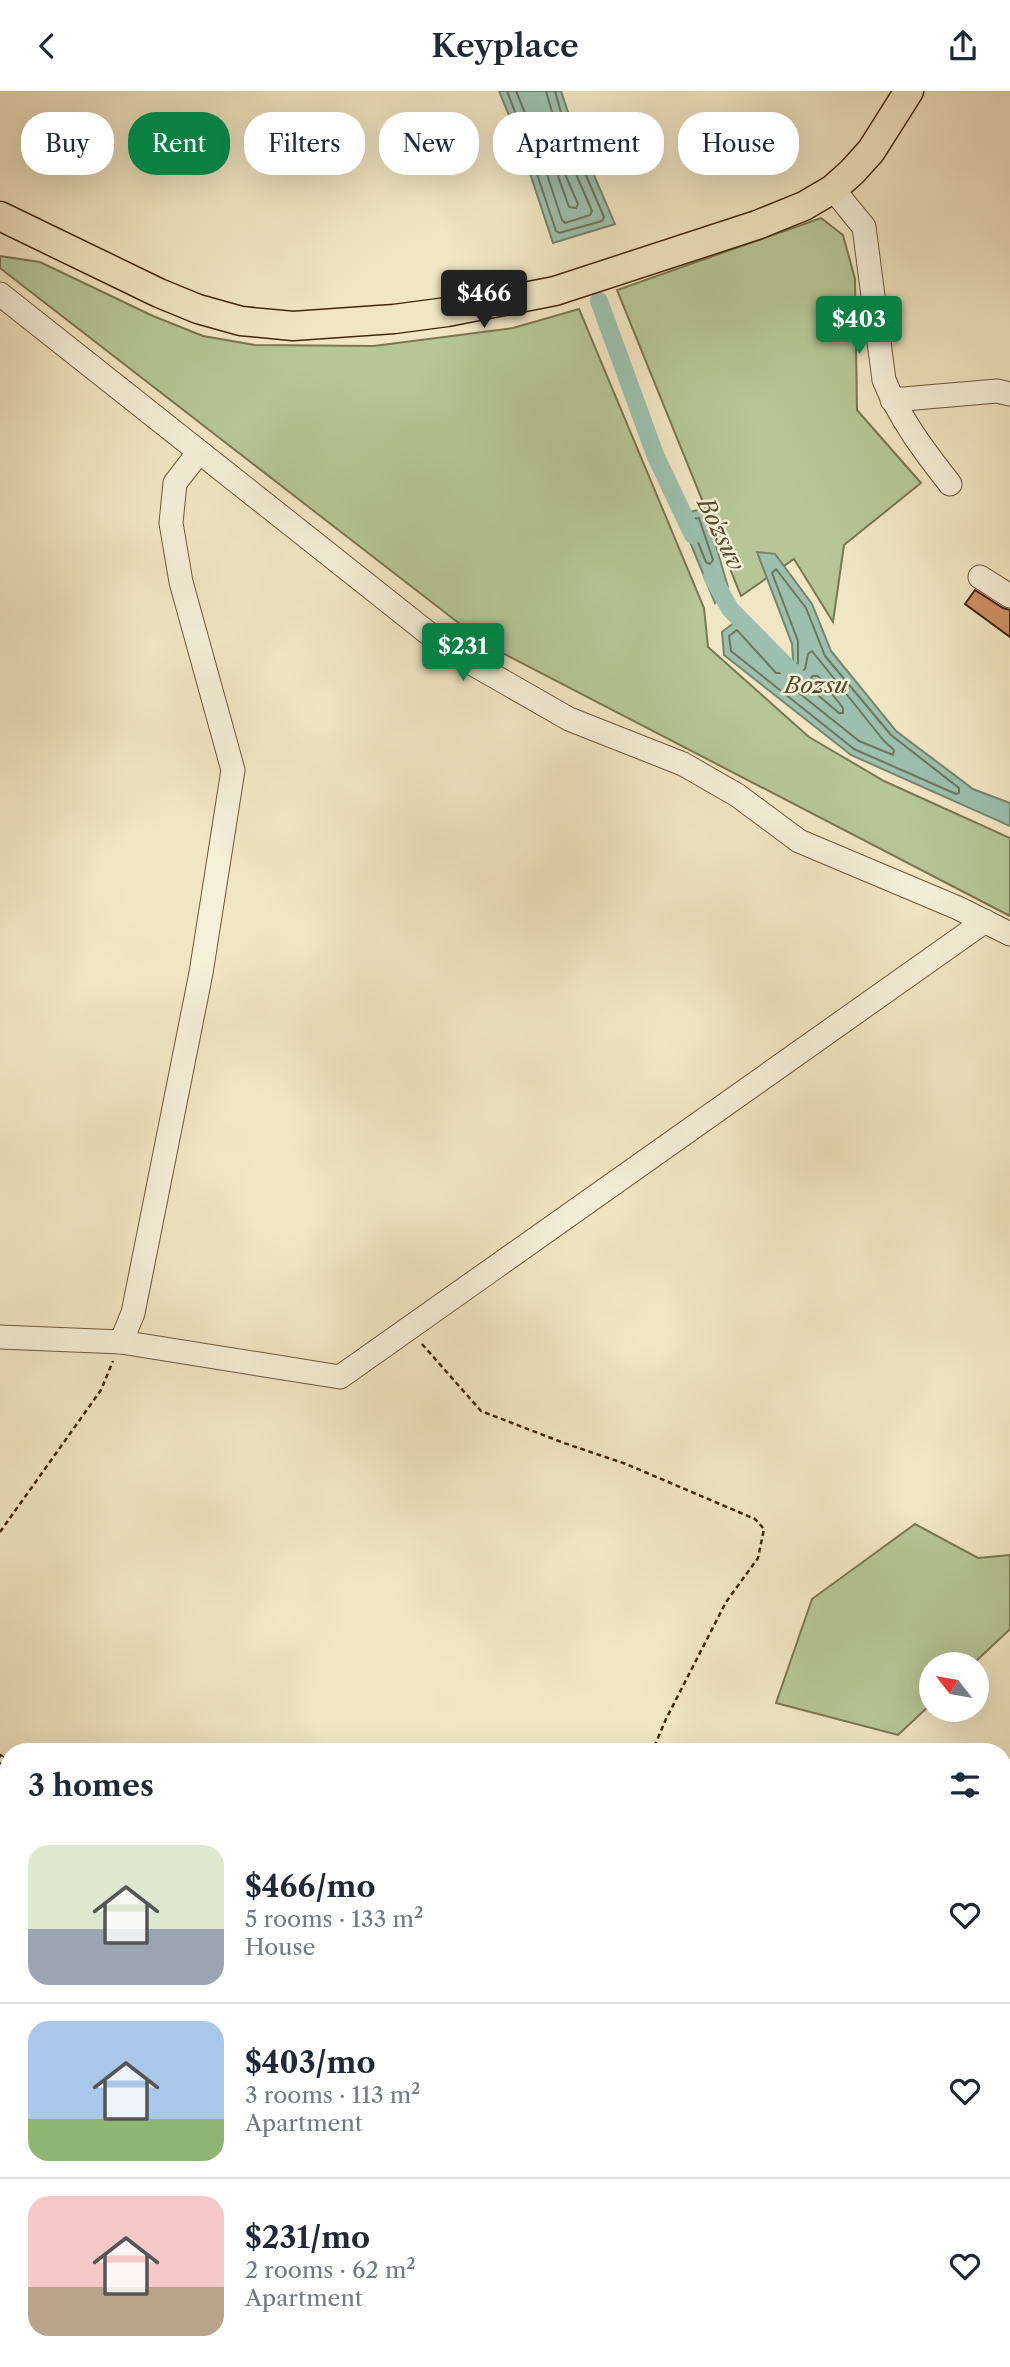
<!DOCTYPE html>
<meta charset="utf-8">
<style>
:root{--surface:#fff;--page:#f6f6f7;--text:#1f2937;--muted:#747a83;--line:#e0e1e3;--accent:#0b8043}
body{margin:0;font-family:"Libre Caslon Text",serif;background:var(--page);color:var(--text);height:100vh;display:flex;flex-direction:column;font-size:26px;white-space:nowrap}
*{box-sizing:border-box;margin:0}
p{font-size:23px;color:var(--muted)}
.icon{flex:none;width:38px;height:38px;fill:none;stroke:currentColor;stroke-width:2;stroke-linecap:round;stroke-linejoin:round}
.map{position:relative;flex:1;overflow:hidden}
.side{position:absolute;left:0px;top:1652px;width:1012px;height:625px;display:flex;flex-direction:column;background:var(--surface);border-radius:28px 28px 0 0;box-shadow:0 7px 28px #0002}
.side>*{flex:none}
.guide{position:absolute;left:21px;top:21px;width:970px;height:63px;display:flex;gap:14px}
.needle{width:46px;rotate:301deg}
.tools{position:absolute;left:919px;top:1561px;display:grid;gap:14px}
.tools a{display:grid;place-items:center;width:70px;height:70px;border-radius:50%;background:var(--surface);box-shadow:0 7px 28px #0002;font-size:35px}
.price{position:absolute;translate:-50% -60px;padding:0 16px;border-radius:7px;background:var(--accent);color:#fff;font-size:23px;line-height:46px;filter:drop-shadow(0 2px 4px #0008)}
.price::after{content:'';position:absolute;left:50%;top:42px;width:21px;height:16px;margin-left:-10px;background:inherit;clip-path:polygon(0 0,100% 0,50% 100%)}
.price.current{background:#222;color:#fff}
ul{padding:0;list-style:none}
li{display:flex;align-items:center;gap:21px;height:175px;padding:0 28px}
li+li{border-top:2px solid var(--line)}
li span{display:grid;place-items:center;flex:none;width:196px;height:140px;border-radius:21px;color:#555}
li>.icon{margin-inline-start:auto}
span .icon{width:84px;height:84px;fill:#fffc;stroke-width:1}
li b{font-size:30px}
h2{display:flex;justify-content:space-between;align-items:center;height:84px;padding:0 28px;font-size:30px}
.chip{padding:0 24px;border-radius:28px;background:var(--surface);box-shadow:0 7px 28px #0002;font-size:24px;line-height:63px}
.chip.current{background:var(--accent);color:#fff}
header{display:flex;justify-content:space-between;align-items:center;height:91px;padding:0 28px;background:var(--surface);font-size:32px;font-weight:600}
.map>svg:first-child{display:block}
</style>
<header><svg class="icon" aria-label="back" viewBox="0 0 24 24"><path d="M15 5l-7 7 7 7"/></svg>Keyplace<svg class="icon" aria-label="share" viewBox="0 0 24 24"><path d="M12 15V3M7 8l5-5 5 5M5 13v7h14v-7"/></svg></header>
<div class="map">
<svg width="1010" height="2276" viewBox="0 0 1010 2276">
<rect width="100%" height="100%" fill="#f1e6c3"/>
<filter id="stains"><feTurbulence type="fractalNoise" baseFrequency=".00286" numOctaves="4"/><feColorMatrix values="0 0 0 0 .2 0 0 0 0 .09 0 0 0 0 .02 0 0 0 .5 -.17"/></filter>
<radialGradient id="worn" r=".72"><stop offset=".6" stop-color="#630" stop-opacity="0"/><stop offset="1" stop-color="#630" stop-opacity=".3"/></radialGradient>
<!-- green -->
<g fill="#b6c697" stroke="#7c7651" stroke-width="2">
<path d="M821,127L843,144L855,188L857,319L921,392L844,454L833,531L794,468L741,505L617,199Z"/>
<path d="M0,165L40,171L153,225L203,245L255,254L374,255L513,237L579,218L704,517L708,556L809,646L884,690L1010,747V825L487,554L0,177Z"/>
<path d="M915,1433L978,1467L1010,1464V1538L973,1573H931V1613L898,1644L776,1612L812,1508Z"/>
<path d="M9,2020V2268H89L72,2276H0V2028Z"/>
<path d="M211,2268H449L426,2276H190Z"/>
</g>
<!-- water -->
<g fill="#9cc0ad" stroke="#78836c" stroke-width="2">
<path d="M499,0H561L572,33L615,133L553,152L519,49Z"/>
<path d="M705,417L728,496L715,512L679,424Z"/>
<path d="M757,461L775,463L812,513L831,560L896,640L973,698L1010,712V735L851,664L724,564L722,541L739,528L750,544L779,576L793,569L792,553Z"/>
</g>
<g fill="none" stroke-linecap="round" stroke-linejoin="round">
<!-- shore -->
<g stroke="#6f745c" stroke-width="2">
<path d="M507,0L525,47L556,140L559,142L602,130L604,126L565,36L555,0"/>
<path d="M516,0L534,44L562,129L565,132L590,124L592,120L557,39L546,0"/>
<path d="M561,81L565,83L578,113L576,117L569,116L558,85Z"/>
<path d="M699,427L713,469L710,473L706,471L690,432L692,428Z"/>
<path d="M776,478L806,517L825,565L891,644L959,697V702L956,703L854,658L731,560L729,545L737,539L776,582H783L798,572V550L772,482Z"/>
<path d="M812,560L884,650L894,659L893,664L859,650L789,594V589L805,578L808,563Z"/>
<path d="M813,585H818L843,617V622H839L807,595L806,591Z"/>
</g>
<!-- canal -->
<g stroke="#9cc0ad" stroke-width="18">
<path d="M599,210L656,366L693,444"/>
<path d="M712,485L730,518L802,591"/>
</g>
</g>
<!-- building -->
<path fill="#d09165" stroke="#42270b" stroke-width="2" d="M975,499L1003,517L1010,519V546L965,513Z"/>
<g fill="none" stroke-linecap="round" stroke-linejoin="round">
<defs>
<g id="minor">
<path d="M833,98L864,136L884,289C900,328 924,360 950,393"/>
<path d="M0,203L452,561L569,628L683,673L737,704L799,750L958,817L1010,843"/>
<path d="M892,309L997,300L1010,303"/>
<path d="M980,486L1010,505"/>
<path d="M0,1246L121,1251L340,1286L985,830"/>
<path d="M121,1251L133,1222L201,882L233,679L181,491L171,432L175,392L199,361"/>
</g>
<path id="major" d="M0,125L159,202L198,218L241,230L293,235L394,228L447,221L555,200L757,134L804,115L833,98L852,81L871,60L909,0"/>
</defs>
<!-- minor casing -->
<use href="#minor" stroke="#6e5739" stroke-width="25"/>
<!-- major casing -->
<use href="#major" stroke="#42270b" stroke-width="31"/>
<!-- path -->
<g stroke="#42270b" stroke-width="2.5" stroke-dasharray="5 3.5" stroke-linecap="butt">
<path d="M422,1253L481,1320L564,1352L626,1373L755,1428L764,1438L758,1467L726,1511L666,1628L652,1661"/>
<path d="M0,1441L101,1299L113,1270"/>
<path d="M1003,1751H1010"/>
</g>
<!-- minor -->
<use href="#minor" stroke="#f6efd8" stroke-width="23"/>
<!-- major -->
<use href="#major" stroke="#f1e6c3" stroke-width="28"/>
<defs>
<g id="rail">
<path d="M0,1667L9,1676"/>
<path d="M0,1706L9,1712"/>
<path d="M0,1720L9,1727"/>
<path d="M710,2268L720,2276"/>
<path d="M729,2268L740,2276"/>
</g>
</defs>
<!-- rail casing -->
<use href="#rail" stroke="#42270b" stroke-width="8"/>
<!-- rail -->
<use href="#rail" stroke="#f6efd8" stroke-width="5" stroke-dasharray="16" stroke-linecap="butt"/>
</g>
<g text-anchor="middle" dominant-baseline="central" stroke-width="5" stroke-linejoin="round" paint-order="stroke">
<!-- water labels -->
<g font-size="23" font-style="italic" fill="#584d34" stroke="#f6efd8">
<text transform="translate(721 443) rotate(64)">Bo'zsuv</text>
<text x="816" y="594">Bozsu</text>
</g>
</g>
<rect width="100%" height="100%" filter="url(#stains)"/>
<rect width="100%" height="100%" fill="url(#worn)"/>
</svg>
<div class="tools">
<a><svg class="needle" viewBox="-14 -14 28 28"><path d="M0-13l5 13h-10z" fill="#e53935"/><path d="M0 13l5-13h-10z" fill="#747a83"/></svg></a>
</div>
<b class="price current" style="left:484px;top:239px">$466</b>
<b class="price" style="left:859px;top:265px">$403</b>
<b class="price" style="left:463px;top:592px">$231</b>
<div class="guide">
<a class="chip">Buy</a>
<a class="chip current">Rent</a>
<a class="chip">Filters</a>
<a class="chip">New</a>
<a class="chip">Apartment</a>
<a class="chip">House</a>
</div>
<section class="side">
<h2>3 homes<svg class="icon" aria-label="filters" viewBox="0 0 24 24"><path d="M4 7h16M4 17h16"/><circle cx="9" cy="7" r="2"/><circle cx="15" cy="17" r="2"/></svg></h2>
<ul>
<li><span style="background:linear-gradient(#dfe7d0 60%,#9aa5b1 0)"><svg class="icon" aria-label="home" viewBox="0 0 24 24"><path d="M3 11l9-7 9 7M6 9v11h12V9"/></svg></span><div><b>$466/mo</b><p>5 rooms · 133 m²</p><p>House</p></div><svg class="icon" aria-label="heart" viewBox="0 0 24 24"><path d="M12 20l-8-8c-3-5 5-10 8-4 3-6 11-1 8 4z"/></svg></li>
<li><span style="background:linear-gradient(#a9c7e8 70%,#8fb573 0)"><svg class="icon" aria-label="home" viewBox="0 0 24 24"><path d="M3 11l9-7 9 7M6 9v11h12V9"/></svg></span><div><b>$403/mo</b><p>3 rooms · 113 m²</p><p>Apartment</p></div><svg class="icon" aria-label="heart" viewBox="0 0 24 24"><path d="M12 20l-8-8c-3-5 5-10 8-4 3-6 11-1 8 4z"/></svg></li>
<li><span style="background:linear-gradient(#f6c9c9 65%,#b9a48a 0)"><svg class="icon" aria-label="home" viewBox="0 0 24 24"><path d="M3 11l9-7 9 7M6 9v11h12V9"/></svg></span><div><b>$231/mo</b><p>2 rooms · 62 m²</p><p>Apartment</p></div><svg class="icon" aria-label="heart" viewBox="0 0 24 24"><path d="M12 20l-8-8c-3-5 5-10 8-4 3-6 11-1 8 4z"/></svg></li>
</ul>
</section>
</div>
